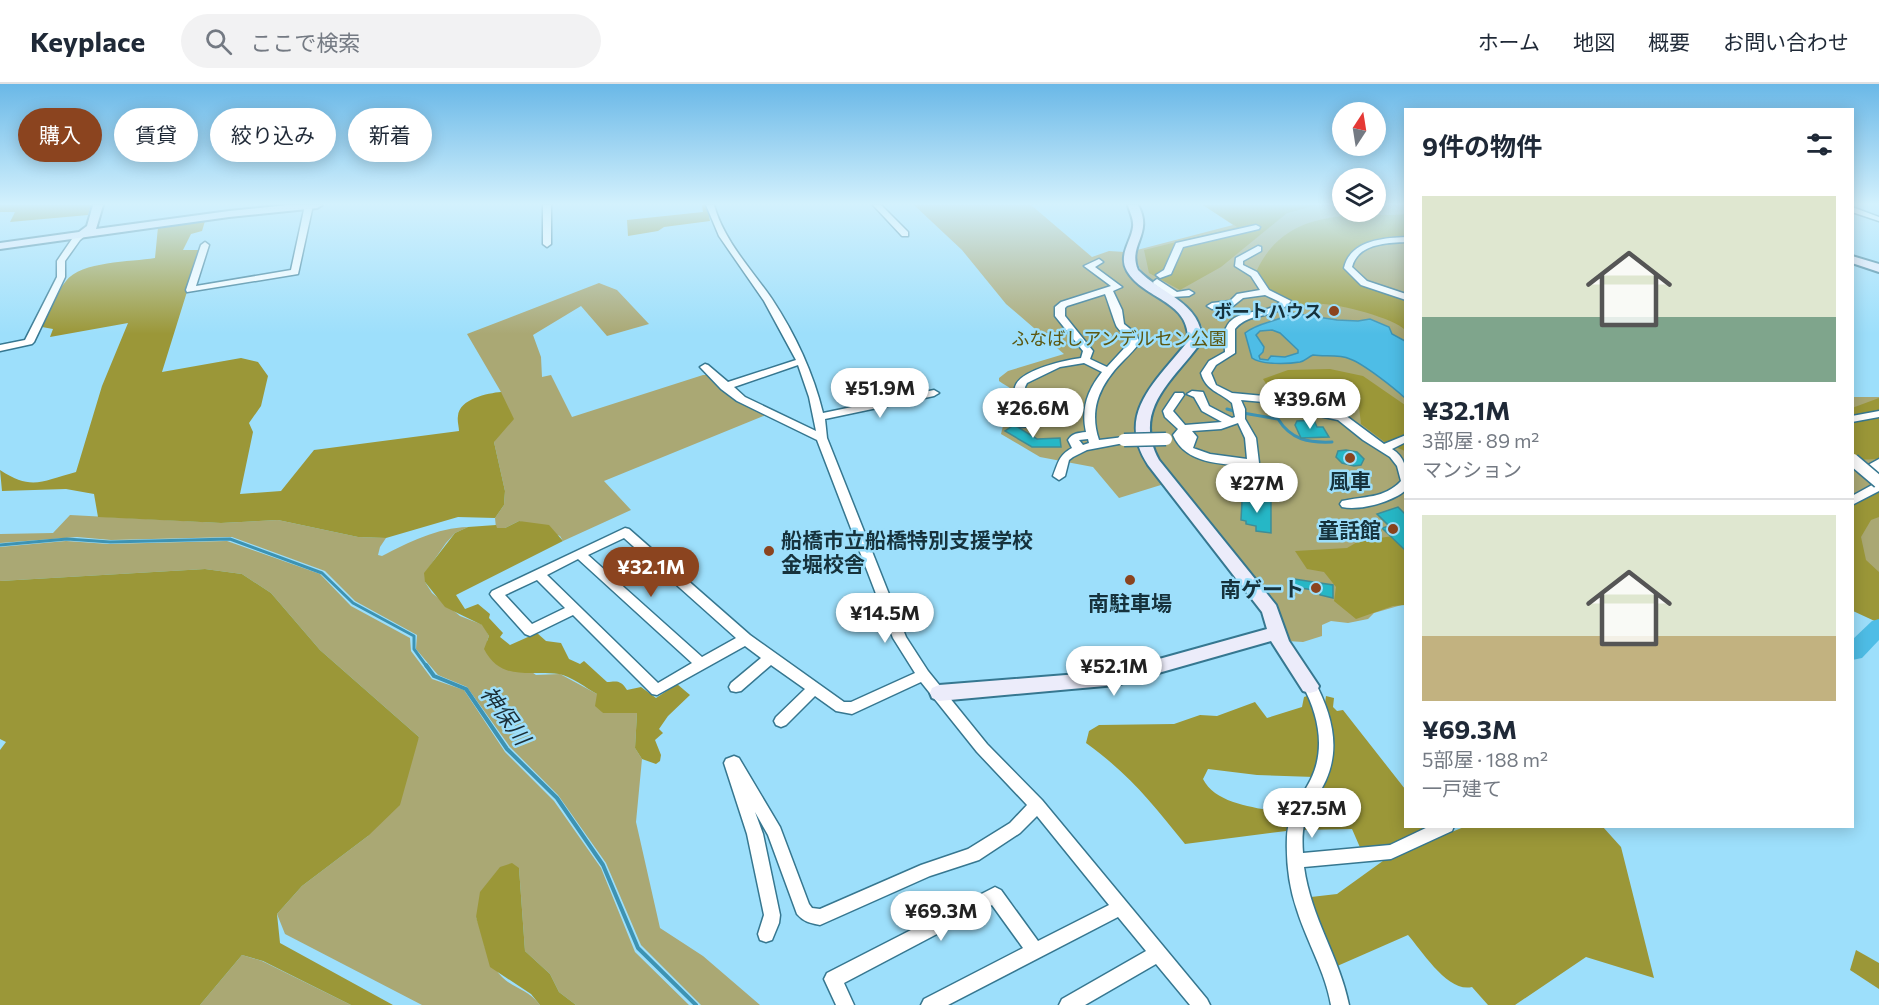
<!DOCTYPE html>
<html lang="ja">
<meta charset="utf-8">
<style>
:root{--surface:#fff;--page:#f2f2f3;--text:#1f2937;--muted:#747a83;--line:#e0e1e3;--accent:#8b441f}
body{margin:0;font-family:Commissioner,"Noto Sans JP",sans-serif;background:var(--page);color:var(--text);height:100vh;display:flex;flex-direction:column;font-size:22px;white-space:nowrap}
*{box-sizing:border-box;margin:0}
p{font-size:20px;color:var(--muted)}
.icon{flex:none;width:33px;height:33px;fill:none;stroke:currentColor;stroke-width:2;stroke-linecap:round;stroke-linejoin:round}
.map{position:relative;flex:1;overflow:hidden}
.drawer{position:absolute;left:1404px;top:24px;width:450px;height:720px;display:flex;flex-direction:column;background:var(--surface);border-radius:0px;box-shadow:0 3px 15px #0003}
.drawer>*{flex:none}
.hud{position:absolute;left:18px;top:24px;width:570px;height:54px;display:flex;gap:12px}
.needle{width:39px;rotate:12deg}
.controls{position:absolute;left:1332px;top:18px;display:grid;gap:12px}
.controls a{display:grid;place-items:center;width:54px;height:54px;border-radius:50%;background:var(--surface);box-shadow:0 3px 15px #0003;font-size:30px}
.price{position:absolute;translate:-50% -51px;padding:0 14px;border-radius:21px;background:#fff;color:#222;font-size:20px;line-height:39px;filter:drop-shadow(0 2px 3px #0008)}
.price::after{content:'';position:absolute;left:50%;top:36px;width:18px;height:14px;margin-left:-9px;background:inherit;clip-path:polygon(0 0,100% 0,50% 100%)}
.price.selected{background:var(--accent);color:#fff}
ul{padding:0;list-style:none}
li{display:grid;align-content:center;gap:12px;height:318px;padding:0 18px}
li+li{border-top:2px solid var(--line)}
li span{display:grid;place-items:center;height:186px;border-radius:0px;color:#555}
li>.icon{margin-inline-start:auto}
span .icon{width:108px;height:108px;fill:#fffc;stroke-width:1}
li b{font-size:26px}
h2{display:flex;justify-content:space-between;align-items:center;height:72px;padding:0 18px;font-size:26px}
.tag{padding:0 21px;border-radius:27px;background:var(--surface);box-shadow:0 3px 15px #0003;font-size:21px;line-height:54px}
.tag.selected{background:var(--accent);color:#fff}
header{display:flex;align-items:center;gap:36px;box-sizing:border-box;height:84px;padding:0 30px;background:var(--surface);border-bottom:2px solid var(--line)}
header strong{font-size:28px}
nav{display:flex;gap:33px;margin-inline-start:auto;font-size:21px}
.search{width:420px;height:54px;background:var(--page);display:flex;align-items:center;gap:15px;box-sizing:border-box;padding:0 21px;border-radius:33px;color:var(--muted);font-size:22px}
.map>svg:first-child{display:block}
</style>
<header>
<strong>Keyplace</strong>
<div class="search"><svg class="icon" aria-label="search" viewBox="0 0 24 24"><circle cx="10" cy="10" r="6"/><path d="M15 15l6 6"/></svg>ここで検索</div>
<nav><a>ホーム</a><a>地図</a><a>概要</a><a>お問い合わせ</a></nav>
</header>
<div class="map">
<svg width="1879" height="921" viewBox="0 0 1879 921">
<rect width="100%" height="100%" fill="#9ddffb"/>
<!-- green -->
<g fill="#aaa874">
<path d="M914,121H1031L1092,173L1109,167L1125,168V177L1183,232L1192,253L1141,318C1127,354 1143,373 1164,400L1119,414L1093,383L1040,373L1001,350L1006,330L1019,322C1017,306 1011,305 999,297V294L1008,287L1064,270L1006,220L962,166Z"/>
<path d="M1203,121H1342V128H1376V121H1405V520L1374,529L1368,535L1348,539L1331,537L1322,541V552L1303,558L1287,557L1271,517L1273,515L1160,377C1134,334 1164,308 1189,274C1196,265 1203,257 1203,245C1192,214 1129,199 1137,166L1233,141Z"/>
<path d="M599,199L617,206L649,240L607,252L581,222L533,251L541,273L542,293L551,291L572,333L703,291H708L737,317L766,331L604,397L631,426L563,457L560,452L519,437L505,444H496L495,434L504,421L505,407L494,358L501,308L467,250Z"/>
<path d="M1853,313H1879V495L1853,510Z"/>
<path d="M70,431L221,439L278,436L358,453L386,454L380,463L378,471L382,472C409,458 437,444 468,443L455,449L446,459L425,489V498L432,509L460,532L483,541L489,552L487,557L536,591L560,590L597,610L603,629H637L635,664L642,675L636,738L660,844L703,872L760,921H701L641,861L606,779L558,711L510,663L467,603L438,591L416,565L417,551L355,517L325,487L232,453L111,456L77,453L0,459V450L53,449Z"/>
<path d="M66,457L108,460L227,457L320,490L351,522L410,554L411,567L432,595L464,606L505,668L554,717L601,784L635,868L689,921H576L559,908L550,890L525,867L519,784L476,833C486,857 482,871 502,893C514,905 528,905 540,921H422L285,850L277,830L302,802L368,752L419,653L320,566L271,509L242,490L205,485L0,497V463Z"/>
<path d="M242,871L262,877L351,921H200Z"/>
</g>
<!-- forest -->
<g fill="#9b9738">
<path d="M0,121H91L88,131L10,138L15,128H0Z"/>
<path d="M702,121H707L710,137L664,143L658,147L628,152L627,136L703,128Z"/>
<path d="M1203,121H1317L1287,129L1221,183L1180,206L1149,189L1144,166L1237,143Z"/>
<path d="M1405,130V155L1363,164L1349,177L1356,193L1405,212V246C1394,234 1333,218 1316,220C1312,220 1307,223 1303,225L1261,206L1254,193C1273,144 1315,131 1364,131C1378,130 1391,132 1405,130Z"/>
<path d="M205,137L202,147L191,150L183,166H200L162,288L241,274L258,278L268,292L261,322L249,339L253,348L240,410L281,407L314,366L459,347C459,343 457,337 458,332C459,315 488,309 501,308L514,335L494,358L505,407L504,421L495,434L458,433L386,454L358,453L278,436L221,439L98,433L94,410L66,405L2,407L0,386C32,407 42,397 76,388L102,302L128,239L50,253L53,245L42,243C49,229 56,209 66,197C81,177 131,178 155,174L158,143Z"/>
<path d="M1330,285L1363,292L1405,321V367L1386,359L1361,340L1357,305C1348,303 1337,298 1328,298C1305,299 1298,318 1273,310L1263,295L1288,286Z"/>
<path d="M1879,314V375L1853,376L1852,324Z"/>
<path d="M1869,406L1879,408V433L1871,436L1861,453L1866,476L1879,488V539L1853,527V412Z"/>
<path d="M519,437L549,441L563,457L456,511L465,525L478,520L490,530L489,534L503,549L500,553L510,561L537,549L546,557L561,559L569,575L580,580L584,577L607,598C617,597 621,596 627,606L641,603L656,614L677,600L690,611L668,632L659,645L663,649L655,656L661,671L660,677L656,680L642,675L635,664L637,629H603L595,622L597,610C586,604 571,592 559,590C529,586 501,598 484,565L489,552L482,541L445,523L425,498L424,489L455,449L468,443L496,441L497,444H505Z"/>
<path d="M1393,452L1405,462V521L1393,522L1356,535L1334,517L1336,503L1324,488L1307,485L1295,467L1347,464L1359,457Z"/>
<path d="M205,485L242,490L271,509L320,566L419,653L400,721L368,752L302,802L277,830L280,859L393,921H351L263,877L242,871L200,921H0V666L6,658L0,655V497Z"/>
<path d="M1307,612L1316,620L1323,669L1314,693L1257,691L1208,685L1203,695C1216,721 1257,723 1282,729L1288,735L1289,743L1286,747L1185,760C1152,719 1129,690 1086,659L1089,647L1099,641L1174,640L1200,631L1217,632L1255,618L1267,634L1302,623L1304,613Z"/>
<path d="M1326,612L1334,614L1333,623L1337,627L1343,626L1405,705L1406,742L1432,743L1390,764L1362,768L1352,745L1298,746L1329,640L1325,619Z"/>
<path d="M1464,743H1603L1621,763L1654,894L1586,873L1515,921H1488L1472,903C1448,909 1422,867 1408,851L1335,883L1310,825L1311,813L1337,810L1387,774Z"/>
<path d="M512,779L519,784L525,867L550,890L559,908L576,921H540L531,910L490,883L476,833L480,808L500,783Z"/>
<path d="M1856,866L1879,879V905L1850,886Z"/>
</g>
<!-- water -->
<path fill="#4ebde6" stroke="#3d93b3" stroke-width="1.5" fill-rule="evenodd" d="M1292,229L1337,236L1358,237L1370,235L1389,243L1392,250L1405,257V314C1394,304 1364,280 1350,275C1339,270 1324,273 1313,271C1308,273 1305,277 1300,278C1288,280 1261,281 1252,274L1245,249C1258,238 1277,238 1292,229ZM1272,246L1280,249L1298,266V269L1285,273L1271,272L1268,276L1260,275L1259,272L1263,268L1264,263L1256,251L1260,247Z"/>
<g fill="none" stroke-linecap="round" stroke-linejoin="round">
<!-- stream-far1 -->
<g stroke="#3d93b3" stroke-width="3">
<path d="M1227,325L1237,328"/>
<path d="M1243,329L1278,335C1291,356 1309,359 1332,358"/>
<path d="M0,461L67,455L110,458L230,455L322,489L353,519L414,552V565L427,583"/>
</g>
<!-- stream -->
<path stroke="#3d93b3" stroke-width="4" d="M426,581L434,592L466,605L507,665L557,714L603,781L638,864L696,921"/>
<!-- river -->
<path fill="#4ebde6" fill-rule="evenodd" d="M1879,535V556L1862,574L1852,576V556L1872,537Z"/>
</g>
<!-- building -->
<g fill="#26b7c6" stroke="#3f8d96" stroke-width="1.5">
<path d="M1314,336L1317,343H1323L1329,353L1301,354L1295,341L1297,337Z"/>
<path d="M1014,341L1037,355L1060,354L1061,363H1032L1005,347Z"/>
<path d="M1346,366L1357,368L1364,375L1361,381L1354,382L1342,379L1336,373L1338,367Z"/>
<path d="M1245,414L1271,416V449L1256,447V442L1246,440V437L1241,436L1242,417H1245Z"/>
<path d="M1398,423L1406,431V467L1382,444L1389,442L1377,430Z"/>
<path d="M1294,495L1333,501V514L1320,511V507L1294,503Z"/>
</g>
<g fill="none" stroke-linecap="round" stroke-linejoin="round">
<defs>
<g id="street">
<path d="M305,121H313L298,190L187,208L186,206L201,161L205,158L209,161L196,202L291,186Z"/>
<path d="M543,121H551V160L547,163L543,160Z"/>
<path d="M706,121H714C724,157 751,185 772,215C795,250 813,288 823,329L934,306L939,309L934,312L825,335L827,354L906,553L928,587L987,660L1042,716L1207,915L1210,921H1190L1156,880L1085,921H1059L1062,915L1146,867L1118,833L948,921H921L924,915L1023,864L992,821L844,899L854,921H836L824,895L827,889L995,803L1001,806L1038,857L1109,821L1037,732L1020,749L979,776L930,792L820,841C810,839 804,838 797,830L768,751L755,728L763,750L780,831L779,839L772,856L766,858L760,856L758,850L764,831L747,750L724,679L726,675L734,672L739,674L780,743L809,820L812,824L820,825L921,781L968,765L1010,739L1027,721L977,668L921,598L852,630L836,627L815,612L786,641L781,643L776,641L774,637L776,633L805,605L771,581L741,607L736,608L731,607L729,603L731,599L761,574L745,562L657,611L652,610L573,531L530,552L525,550L492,513L490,510L492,507L625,444L629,445L750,551L844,618H851L915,589L893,554L817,356L737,317L721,305L700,283L705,280L708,281L728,298L796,276L764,217L719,152ZM798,281L809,313L816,347L745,313L734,303ZM624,454L736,554L702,573L588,471ZM578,475L692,579L658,599L547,491ZM537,496L565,524L532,540L505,511Z"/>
<path d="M873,121H881L908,148V152H902Z"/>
<path d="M1852,123L1879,133V137L1852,128Z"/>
<path d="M1256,141L1260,143L1259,145L1183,163L1171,190L1160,194L1156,191L1164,186L1176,159Z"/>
<path d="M80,148L87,150L80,156L65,177V193L34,258L32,260L0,267V261L25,256L57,193V177L74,152Z"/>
<path d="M1406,153V158C1385,159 1358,160 1352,183L1367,197L1406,210V216L1361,201L1344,184C1350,157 1381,154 1406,153Z"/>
<path d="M1258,162L1261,163V167L1243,177V181L1257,188L1269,206L1291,217C1274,237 1251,226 1235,245V269L1216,281L1211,289L1216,301L1232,309L1275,313L1306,323L1345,331L1384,360L1406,351V358L1392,365C1408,375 1406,389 1406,406C1392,418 1360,427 1342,423L1340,420L1342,417C1364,412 1384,415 1401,397L1397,382L1390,373L1363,356L1338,336L1300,328L1274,319L1241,316L1245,325V335L1256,354L1259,379L1262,386L1285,407L1283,410C1269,412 1254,394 1249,382C1222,380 1185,380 1173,351L1178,345L1165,333L1163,327L1175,309H1183L1184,311L1173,327L1185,341L1222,338L1202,327L1194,313L1187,310L1192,307L1203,308L1209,322L1232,334L1235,333L1232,319C1220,308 1206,307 1201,289L1209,277L1225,268C1225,261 1223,250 1226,244C1235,223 1266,232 1280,218L1265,211L1243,214L1233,222L1212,225L1207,222L1212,219L1230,217L1237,210L1260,206L1251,192L1235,182L1236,174ZM1238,339L1245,354L1247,375L1210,370L1193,364L1197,353L1192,347L1221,345Z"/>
<path d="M1099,175L1103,178L1095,183L1122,203L1113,207L1122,226L1124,240L1134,248L1140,258C1135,265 1130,270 1124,276C1101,299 1088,324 1099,356L1124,353L1129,356L1124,359L1087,366L1073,373L1069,376L1065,392L1059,396L1053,392C1058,379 1059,371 1072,364L1068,356C1072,349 1078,349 1086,348C1081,325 1087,307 1102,288L1084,279L1060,283L1027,299L1025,303L1027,323L1021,329L1027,337L1034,338L1035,340L1034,342L1020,343L1010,329L1017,322C1016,316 1014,308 1015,303C1019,286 1066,276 1081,274L1083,267L1055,232V223L1061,218L1111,202L1084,182ZM1105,210C1108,217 1115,240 1117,243C1121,249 1127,251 1130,258L1107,283L1090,275L1093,267L1065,232V224L1067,222ZM1088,355L1089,359L1083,361L1079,356Z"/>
<path d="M1157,195L1177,208L1189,206L1194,209L1189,212L1172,213L1154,200L1153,198Z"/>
<path d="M1879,327V333L1852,338V332Z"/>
<path d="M1879,375V407L1852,421V412L1872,401L1867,386L1868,381Z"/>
<path d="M1310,597L1315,598C1331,629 1341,662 1326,696C1311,727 1300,731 1303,769L1390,761L1430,742H1454L1452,747L1391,775L1304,783C1311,834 1339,872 1349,921H1331C1325,887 1307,858 1297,826C1289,803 1286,777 1287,753C1288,730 1301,715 1311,695C1326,664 1318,630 1303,602L1305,598Z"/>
</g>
<g id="secondary">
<path d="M93,121H103L96,145L229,127L288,121H322L317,124L229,133L0,165V159L79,148L87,142Z"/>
<path d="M1128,121H1138C1154,150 1127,161 1138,186C1161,210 1202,219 1202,257C1174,296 1131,325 1159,376L1276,521L1289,557L1319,602L1317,607L1310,609L1303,607L1271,557L1116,601L939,617L932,614L930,609L932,604L939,601L1116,587L1267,545L1262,528L1148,381C1114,329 1158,296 1188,257C1190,216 1144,216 1127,187C1118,171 1131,158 1133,143C1134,134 1129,127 1128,121Z"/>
<path d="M1852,172L1879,180V188L1852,179Z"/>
</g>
</defs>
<!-- street casing -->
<use href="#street" stroke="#367790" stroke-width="3"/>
<!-- secondary casing -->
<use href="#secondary" stroke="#367790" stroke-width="4"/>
<!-- street -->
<use href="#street" fill="#fff" fill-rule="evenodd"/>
<!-- secondary -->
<use href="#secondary" fill="#ececfa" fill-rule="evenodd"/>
<defs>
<g id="street-bridge">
<path d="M1124,356L1166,355"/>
<path d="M1853,376L1879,398"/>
</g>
</defs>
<!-- street-bridge casing -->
<use href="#street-bridge" stroke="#367790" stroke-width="15" stroke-linecap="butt"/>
<!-- street-bridge -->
<use href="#street-bridge" stroke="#fff" stroke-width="12"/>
</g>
<!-- sky -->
<linearGradient id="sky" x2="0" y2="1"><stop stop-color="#6ab8e7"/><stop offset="0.48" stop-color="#d3f1fd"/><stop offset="1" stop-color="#d3f1fd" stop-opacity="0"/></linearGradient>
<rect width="1879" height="250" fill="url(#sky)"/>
<!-- markers -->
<g fill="#8b441f" stroke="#9ddffb" stroke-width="2">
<circle cx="1334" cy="227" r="6"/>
<circle cx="1350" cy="374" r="6"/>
<circle cx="1393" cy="445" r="6"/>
<circle cx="769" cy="467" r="6"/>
<circle cx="1130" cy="496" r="6"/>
<circle cx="1316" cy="504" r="6"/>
</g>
<g text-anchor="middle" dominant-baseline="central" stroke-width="5" stroke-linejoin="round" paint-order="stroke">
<!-- far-poi labels -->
<g font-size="18" font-weight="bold" fill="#16323c" stroke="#9ddffb" text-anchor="end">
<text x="1322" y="227">ボートハウス</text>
</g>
<!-- far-park labels -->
<g font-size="18" fill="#5b5711" stroke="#9ddffb">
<text x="1119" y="254">ふなばしアンデルセン公園</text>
</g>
<!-- poi labels -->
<g font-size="21" font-weight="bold" fill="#16323c" stroke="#9ddffb">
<text x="1350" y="396">風車</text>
<text x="1381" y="445" text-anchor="end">童話館</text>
<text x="781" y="455" text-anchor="start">船橋市立船橋特別支援学校<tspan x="781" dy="24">金堀校舎</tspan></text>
<text x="1304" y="504" text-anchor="end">南ゲート</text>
<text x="1130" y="518">南駐車場</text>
</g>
<!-- water labels -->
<g font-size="22" font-style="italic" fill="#1b2e36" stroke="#9ddffb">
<text transform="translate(506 631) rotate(54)">神保川</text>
</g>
</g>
</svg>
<div class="controls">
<a><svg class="needle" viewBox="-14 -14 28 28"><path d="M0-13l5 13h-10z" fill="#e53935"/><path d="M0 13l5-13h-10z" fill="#747a83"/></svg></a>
<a><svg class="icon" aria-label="layers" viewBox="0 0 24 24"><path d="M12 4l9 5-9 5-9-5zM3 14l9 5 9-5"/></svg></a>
</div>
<b class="price" style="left:880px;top:335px">¥51.9M</b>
<b class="price" style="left:1310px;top:346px">¥39.6M</b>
<b class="price" style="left:1033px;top:355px">¥26.6M</b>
<b class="price" style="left:1257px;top:430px">¥27M</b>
<b class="price selected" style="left:651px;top:514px">¥32.1M</b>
<b class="price" style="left:885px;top:560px">¥14.5M</b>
<b class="price" style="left:1114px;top:613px">¥52.1M</b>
<b class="price" style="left:1312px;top:755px">¥27.5M</b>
<b class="price" style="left:941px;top:858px">¥69.3M</b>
<div class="hud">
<a class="tag selected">購入</a>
<a class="tag">賃貸</a>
<a class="tag">絞り込み</a>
<a class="tag">新着</a>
</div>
<section class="drawer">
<h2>9件の物件<svg class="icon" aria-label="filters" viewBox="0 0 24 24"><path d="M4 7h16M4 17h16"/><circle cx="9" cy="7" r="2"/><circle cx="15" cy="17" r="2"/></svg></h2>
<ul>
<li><span style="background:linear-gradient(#dfe7d0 65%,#7fa58c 0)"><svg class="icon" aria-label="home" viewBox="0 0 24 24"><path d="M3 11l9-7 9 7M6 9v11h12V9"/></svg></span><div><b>¥32.1M</b><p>3部屋 · 89 m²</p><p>マンション</p></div></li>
<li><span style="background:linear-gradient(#dfe7d0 65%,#c2b280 0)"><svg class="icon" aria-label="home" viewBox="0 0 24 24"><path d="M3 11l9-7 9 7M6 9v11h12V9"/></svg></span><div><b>¥69.3M</b><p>5部屋 · 188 m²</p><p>一戸建て</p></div></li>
</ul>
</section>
</div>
